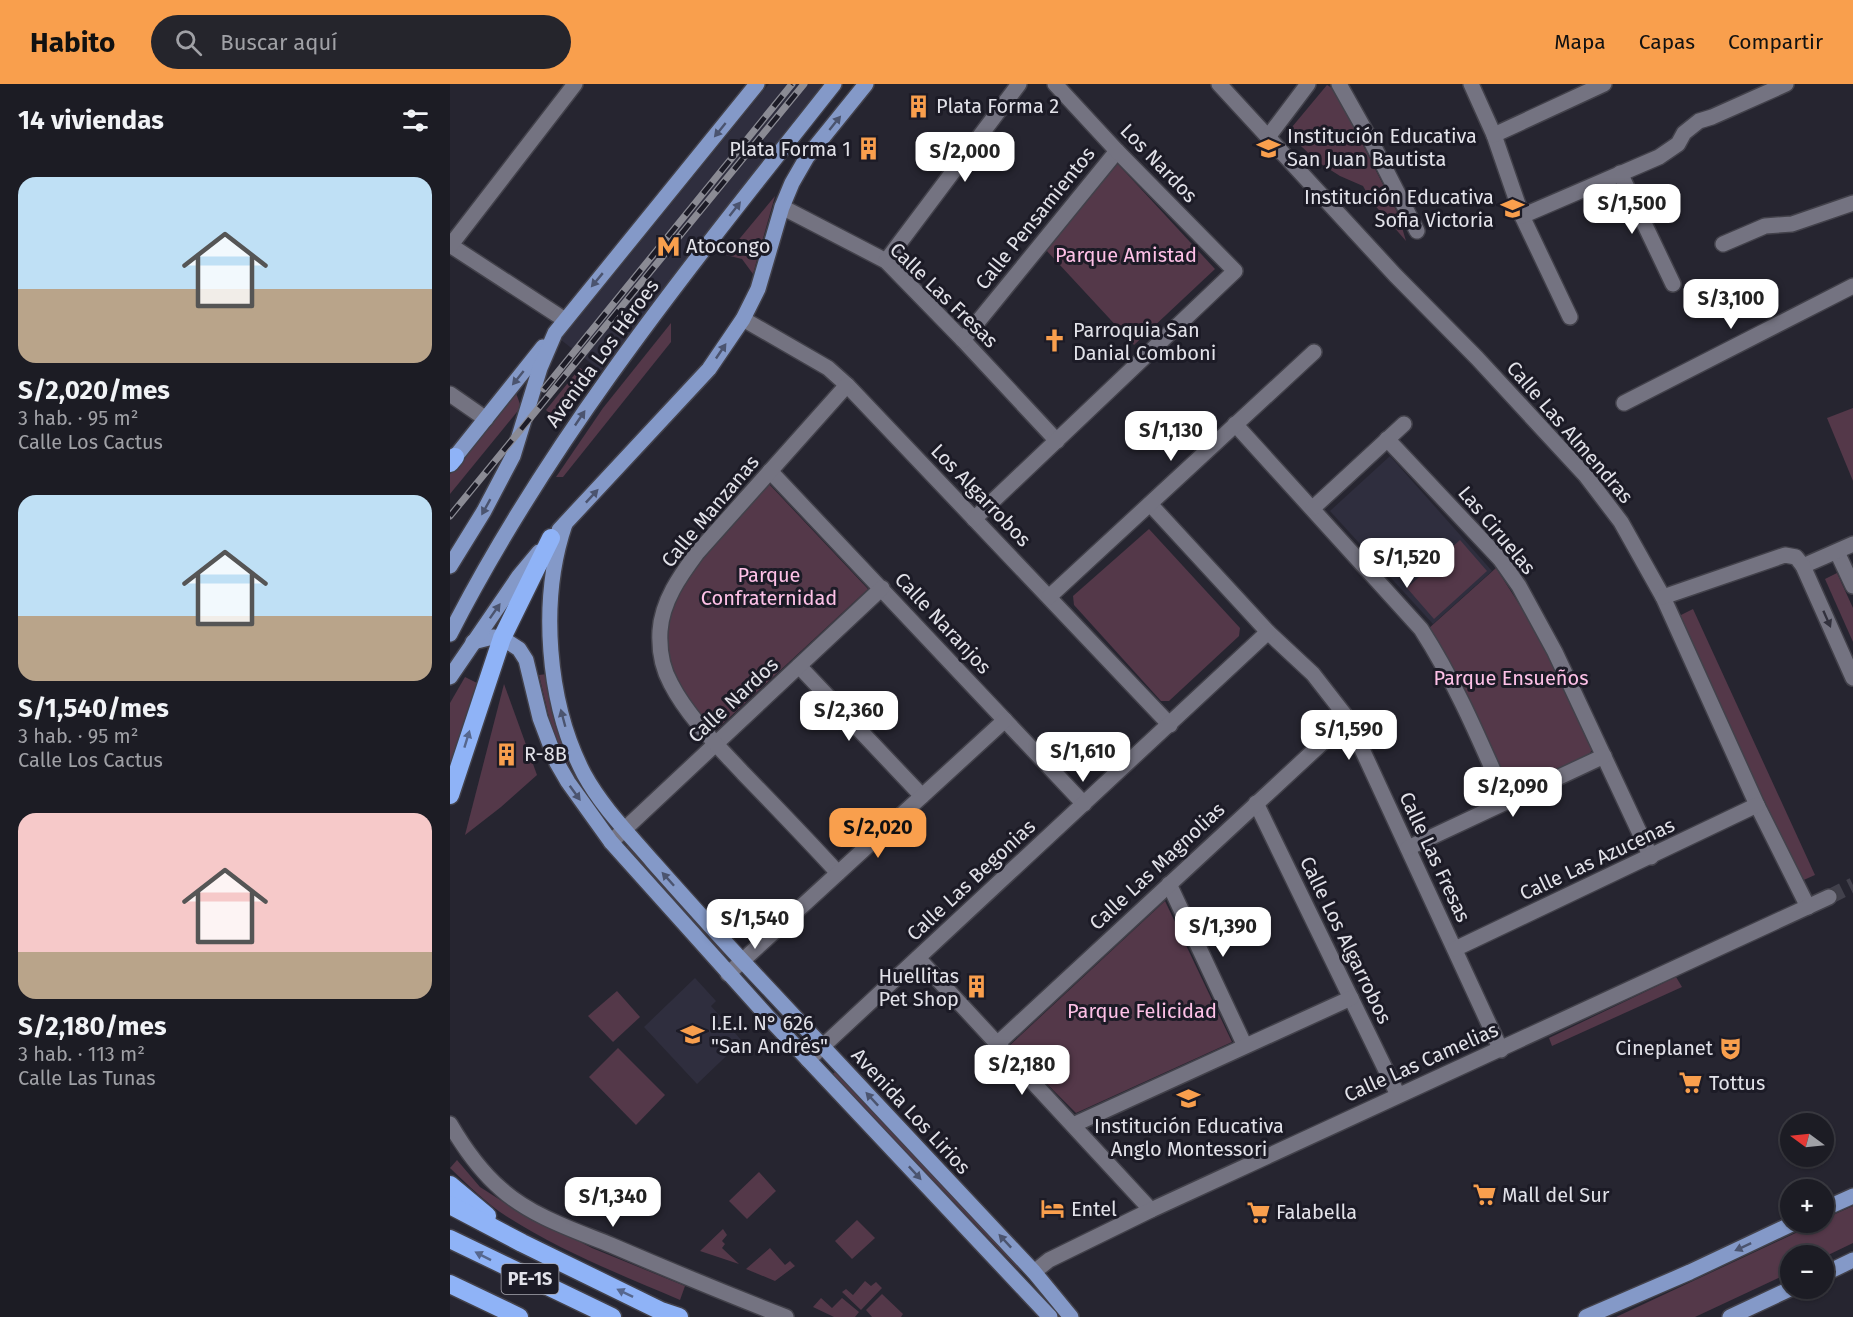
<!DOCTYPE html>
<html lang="es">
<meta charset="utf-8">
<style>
:root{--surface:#1c1c24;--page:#25252c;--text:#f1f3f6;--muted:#a0a1a6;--line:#3a3a41;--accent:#f99f4d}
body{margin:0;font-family:"Fira Sans",sans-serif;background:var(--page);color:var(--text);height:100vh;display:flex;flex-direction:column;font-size:22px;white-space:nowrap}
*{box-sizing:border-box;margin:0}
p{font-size:20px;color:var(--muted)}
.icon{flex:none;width:33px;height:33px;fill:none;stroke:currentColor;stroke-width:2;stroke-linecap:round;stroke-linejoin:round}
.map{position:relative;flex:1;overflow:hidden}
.drawer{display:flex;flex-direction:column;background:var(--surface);width:450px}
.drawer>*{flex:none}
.needle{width:39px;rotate:285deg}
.tools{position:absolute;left:1330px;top:1029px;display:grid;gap:12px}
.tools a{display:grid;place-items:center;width:54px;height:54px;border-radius:50%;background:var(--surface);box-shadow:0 2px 4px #0004,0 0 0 2px var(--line);font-size:30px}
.price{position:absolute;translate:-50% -51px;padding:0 14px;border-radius:12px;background:#fff;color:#222;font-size:20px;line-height:39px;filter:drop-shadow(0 2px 3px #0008)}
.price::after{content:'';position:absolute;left:50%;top:36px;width:18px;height:14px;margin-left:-9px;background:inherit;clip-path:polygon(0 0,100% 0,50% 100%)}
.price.selected{background:var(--accent);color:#111}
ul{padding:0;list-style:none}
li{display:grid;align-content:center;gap:12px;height:318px;padding:0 18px}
li span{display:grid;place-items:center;height:186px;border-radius:18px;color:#555}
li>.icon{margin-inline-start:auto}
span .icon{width:108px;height:108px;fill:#fffc;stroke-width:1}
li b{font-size:26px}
h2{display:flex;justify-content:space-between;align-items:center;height:72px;padding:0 18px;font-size:26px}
header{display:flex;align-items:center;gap:36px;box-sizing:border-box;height:84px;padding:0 30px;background:var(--accent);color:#111}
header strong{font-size:28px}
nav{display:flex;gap:33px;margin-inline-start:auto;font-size:21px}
.search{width:420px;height:54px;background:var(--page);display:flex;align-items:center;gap:15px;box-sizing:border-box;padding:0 21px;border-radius:33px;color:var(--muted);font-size:22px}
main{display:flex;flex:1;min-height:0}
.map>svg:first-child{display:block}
</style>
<header>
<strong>Habito</strong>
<div class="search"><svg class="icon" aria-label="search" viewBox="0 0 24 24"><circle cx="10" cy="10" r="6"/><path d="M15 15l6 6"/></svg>Buscar aquí</div>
<nav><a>Mapa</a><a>Capas</a><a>Compartir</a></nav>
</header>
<main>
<section class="drawer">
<h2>14 viviendas<svg class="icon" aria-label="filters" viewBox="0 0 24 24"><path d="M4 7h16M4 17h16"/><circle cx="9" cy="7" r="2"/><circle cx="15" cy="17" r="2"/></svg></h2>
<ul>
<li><span style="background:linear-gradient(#bfe0f5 60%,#b9a48a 0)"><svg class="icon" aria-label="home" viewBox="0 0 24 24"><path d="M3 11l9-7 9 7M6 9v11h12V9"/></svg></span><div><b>S/2,020/mes</b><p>3 hab. · 95 m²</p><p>Calle Los Cactus</p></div></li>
<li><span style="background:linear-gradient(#bfe0f5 65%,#b9a48a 0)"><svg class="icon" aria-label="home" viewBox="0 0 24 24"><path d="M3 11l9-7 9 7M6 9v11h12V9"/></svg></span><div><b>S/1,540/mes</b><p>3 hab. · 95 m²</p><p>Calle Los Cactus</p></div></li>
<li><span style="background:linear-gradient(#f6c9c9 75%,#b9a48a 0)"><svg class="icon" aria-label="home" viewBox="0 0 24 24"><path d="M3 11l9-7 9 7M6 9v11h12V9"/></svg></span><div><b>S/2,180/mes</b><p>3 hab. · 113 m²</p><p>Calle Las Tunas</p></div></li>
</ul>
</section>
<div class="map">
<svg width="1403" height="1233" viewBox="0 0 1403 1233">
<rect width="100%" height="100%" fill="#262530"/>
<!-- built -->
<g fill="#2f2e3e">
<path d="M319,0H372L361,25L151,287L111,256Z"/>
<path d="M940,372L1042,487L983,540L880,427Z"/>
<path d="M245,894L266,917L261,922L292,957L247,1000L194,943Z"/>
</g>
<!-- green -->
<g fill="#543849">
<path d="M877,1L885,6L948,130L956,157L922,118L913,102L890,92L868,78L837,49Z"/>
<path d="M666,78L765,185L684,261L596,166Z"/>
<path d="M325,112L303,190L292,175L276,171Z"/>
<path d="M221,239V258L113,393H106L153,324Z"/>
<path d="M130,284L141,293L106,335L96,326Z"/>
<path d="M66,309L71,323L0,410V390Z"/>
<path d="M1403,324V397L1377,334Z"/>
<path d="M319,400L418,505L266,646L236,615L223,595L215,559L221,521L243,482Z"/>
<path d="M699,445L790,544L789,552L719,617H711L624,521L623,512Z"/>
<path d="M1010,456L1037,487L984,535L957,504Z"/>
<path d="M1046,484L1100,568L1140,655L1142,666L1138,672L1069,703L1059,701C1034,647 1010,595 978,545Z"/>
<path d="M1387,489L1403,524V558L1375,495Z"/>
<path d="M1243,525L1365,791L1349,798L1227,533Z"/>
<path d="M97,590L105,640L120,685L162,738L157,743L116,685L101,642L89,591Z"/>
<path d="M15,593L27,599L0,691V619Z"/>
<path d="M54,600L87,691L51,723L15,751Z"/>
<path d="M179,760L277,867L272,873L174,765Z"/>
<path d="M715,817L782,958L626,1029L559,962Z"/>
<path d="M1226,893L1232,903L1102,962L1099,954Z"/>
<path d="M167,907L190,933L163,958L138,932Z"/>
<path d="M168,964L215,1011L186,1041L139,993Z"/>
<path d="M386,987L572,1185L570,1187L383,990Z"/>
<path d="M7,1076L30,1103L55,1119L142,1164L235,1202L230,1216C172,1191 110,1167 56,1132C36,1119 18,1101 0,1084Z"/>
<path d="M309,1088L326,1107L297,1135L279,1117Z"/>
<path d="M1403,1122V1159L1374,1173L1341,1172V1188L1245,1233H1166L1367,1139L1374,1138V1135Z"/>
<path d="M407,1136L425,1154L402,1175L385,1157Z"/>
<path d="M273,1145L277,1151L272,1157L275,1160L272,1164L289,1180L250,1167Z"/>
<path d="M320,1164L335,1181L340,1177L345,1182L325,1197L296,1185Z"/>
<path d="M415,1197L421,1202L426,1198L432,1204L411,1226L392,1208L396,1205L403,1211Z"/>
<path d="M432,1210L453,1230L451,1233H422L416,1226Z"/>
<path d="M371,1214L382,1224L392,1214L409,1228L405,1233H384L363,1223Z"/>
</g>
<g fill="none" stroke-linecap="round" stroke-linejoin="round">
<!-- minor-tunnel -->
<path stroke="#42414c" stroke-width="15" stroke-dasharray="15 8" stroke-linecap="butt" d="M1379,813L1403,801"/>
<defs>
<g id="minor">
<path d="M769,0L945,191L1027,274L1136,392L1171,438L1213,513L1307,721L1358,823"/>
<path d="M889,0L921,57L967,147"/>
<path d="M1021,0L1044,51L1072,132L1120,233"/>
<path d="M1044,51L1154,0"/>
<path d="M818,53L858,0"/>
<path d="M1170,89L1223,200"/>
<path d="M332,123L436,177L513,256L607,357"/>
<path d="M1072,132L1209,73L1228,60L1234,49L1249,37L1262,33L1336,0"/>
<path d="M1273,160L1315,142L1342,140L1403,119"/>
<path d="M0,161L115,236"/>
<path d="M0,162L125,0"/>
<path d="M436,177L569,0"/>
<path d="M293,235L378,284L397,301L720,641"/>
<path d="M513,256L667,67"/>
<path d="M0,310L36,335"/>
<path d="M1174,319L1403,202"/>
<path d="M785,340L971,545C1007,601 1030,657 1057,718"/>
<path d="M937,355L1050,475L1069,502L1105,568L1201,773"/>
<path d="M320,387L634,720"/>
<path d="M700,420L818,548L863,590L898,635L1051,966"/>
<path d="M863,424L954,340"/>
<path d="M524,435L785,187L667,67L605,0"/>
<path d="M1387,468L1403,502"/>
<path d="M1353,482L1403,460"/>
<path d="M599,513L864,268"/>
<path d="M1213,513L1335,471L1346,473L1353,482L1403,594"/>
<path d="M349,582L472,712"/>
<path d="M806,719L948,1011"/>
<path d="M161,758L432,504"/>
<path d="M958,764L1154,672"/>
<path d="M388,789C357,755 325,722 293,689C268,662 238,633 221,600C212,584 209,565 210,547C212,517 230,492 247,469L397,301"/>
<path d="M719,800L795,962"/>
<path d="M1005,865L1307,721"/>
<path d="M468,874L701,1126"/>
<path d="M278,890L555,636"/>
<path d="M547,960L898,635"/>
<path d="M358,976L818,548"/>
<path d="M0,1040C14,1064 29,1086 51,1105C81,1132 124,1146 161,1161C219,1186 277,1210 336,1233"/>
<path d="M623,1041L901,914"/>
<path d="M584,1188L599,1176L701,1126L1379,813"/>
</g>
<g id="major">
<path d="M5,373L93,263"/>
<path d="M115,440C89,516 97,619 134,690C152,723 179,750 203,778C235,814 267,850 300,885C395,986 490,1087 584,1188L621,1233"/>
<path d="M109,446L259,285L293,235L308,205L332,123L342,99L357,73L416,0"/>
<path d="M0,482L34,427L63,372L90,284L105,249L307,0"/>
<path d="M0,550C102,350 246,175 384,0"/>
<path d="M23,558L43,553L52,554L69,565L76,576L90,634L107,679L118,698L161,758L319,934L600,1233"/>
<path d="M0,593L69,492L89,468"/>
<path d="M1374,1125L1403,1112"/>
<path d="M1374,1190L1403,1176"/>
<path d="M1136,1233L1240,1188L1346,1138"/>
<path d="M1280,1233L1342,1204"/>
</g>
<g id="highway">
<path d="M0,379L5,373"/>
<path d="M0,711L52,554L101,454"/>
<path d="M0,1101L37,1132"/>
<path d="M0,1121L72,1159L211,1227L229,1233"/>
<path d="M0,1155L162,1233"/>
<path d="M0,1200L69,1233"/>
</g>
</defs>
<!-- minor casing -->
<use href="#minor" stroke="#42414a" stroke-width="18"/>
<!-- major casing -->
<use href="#major" stroke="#42414a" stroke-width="18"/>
<!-- highway casing -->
<use href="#highway" stroke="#42414a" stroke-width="21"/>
<!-- minor -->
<use href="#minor" stroke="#747381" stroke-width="15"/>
<!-- major -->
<use href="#major" stroke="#8499c8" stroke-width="15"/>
<!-- highway -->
<use href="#highway" stroke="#8fb3f7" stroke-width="18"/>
<defs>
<g id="rail">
<path d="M94,305L342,0"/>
<path d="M0,432L354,0"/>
</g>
</defs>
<!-- rail casing -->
<use href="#rail" stroke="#8b8b94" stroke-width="7"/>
<!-- rail -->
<use href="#rail" stroke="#1c1b26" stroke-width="4.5" stroke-dasharray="14" stroke-linecap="butt"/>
</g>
<!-- one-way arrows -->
<defs><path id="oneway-solid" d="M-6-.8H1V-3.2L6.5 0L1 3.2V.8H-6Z" transform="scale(1.5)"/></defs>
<g fill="#4b546f">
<use href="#oneway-solid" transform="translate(385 39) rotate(-51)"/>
<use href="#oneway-solid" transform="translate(270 46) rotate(129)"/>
<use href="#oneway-solid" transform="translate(285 125) rotate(-52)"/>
<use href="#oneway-solid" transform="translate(147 196) rotate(130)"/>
<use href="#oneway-solid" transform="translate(271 267) rotate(-56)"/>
<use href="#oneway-solid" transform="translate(68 294) rotate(129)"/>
<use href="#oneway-solid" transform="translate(130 334) rotate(-56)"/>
<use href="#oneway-solid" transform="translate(142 412) rotate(-47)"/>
<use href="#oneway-solid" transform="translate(36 423) rotate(119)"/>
<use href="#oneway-solid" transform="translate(45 527) rotate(-55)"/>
<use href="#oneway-solid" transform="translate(113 634) rotate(-105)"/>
<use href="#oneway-solid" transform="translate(125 709) rotate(54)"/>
<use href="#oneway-solid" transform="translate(218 795) rotate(-132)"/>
<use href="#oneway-solid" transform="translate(422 1015) rotate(-133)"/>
<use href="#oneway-solid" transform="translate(465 1089) rotate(47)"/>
<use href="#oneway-solid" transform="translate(555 1157) rotate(-133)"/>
<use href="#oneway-solid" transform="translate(1293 1163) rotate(155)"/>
</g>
<use fill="#32313d" href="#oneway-solid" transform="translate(1377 535) rotate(66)"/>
<g fill="#56678e">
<use href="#oneway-solid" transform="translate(17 655) rotate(-73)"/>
<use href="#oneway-solid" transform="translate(33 1172) rotate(-153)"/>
<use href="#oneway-solid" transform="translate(175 1209) rotate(-154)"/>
</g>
<!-- icons -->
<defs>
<symbol id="building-bare" viewBox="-9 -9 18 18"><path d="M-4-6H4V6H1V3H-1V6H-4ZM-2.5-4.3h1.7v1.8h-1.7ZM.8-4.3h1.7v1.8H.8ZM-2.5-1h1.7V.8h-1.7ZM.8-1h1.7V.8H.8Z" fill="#f99f4d" stroke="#1c1b26" stroke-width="2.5" paint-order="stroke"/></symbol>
<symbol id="school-bare" viewBox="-9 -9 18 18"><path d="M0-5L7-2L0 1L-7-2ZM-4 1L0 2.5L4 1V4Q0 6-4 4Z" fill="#f99f4d" stroke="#1c1b26" stroke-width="2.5" paint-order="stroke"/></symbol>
<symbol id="metro-bare" viewBox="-9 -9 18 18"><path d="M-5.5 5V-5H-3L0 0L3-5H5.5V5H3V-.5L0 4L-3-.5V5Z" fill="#f99f4d" stroke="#1c1b26" stroke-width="2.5" paint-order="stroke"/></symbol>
<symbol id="church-bare" viewBox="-9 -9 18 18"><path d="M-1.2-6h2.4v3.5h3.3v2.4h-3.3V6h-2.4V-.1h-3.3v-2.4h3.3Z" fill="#f99f4d" stroke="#1c1b26" stroke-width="2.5" paint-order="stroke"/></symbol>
<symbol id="theatre-bare" viewBox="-9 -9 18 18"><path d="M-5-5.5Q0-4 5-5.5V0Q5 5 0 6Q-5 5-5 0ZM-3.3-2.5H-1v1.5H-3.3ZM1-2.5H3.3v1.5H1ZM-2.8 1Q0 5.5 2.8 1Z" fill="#f99f4d" stroke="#1c1b26" stroke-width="2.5" paint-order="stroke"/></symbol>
<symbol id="supermarket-bare" viewBox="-9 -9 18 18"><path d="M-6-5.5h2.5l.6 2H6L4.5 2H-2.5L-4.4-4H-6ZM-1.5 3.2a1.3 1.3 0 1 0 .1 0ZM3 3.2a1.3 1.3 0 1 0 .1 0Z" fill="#f99f4d" stroke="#1c1b26" stroke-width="2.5" paint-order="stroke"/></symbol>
<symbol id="hotel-bare" viewBox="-9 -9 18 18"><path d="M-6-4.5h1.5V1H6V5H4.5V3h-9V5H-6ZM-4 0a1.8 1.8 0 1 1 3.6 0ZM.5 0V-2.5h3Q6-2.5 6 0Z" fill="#f99f4d" stroke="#1c1b26" stroke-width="2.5" paint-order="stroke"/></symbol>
</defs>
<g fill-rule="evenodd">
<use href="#building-bare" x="452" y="6" width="33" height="33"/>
<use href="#school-bare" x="802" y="48" width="33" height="33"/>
<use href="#building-bare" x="402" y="48" width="33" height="33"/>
<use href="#school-bare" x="1046" y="108" width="33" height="33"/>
<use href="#metro-bare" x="202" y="146" width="33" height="33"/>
<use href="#church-bare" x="588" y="240" width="33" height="33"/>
<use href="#building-bare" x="40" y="654" width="33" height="33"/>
<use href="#building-bare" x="510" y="886" width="33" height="33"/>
<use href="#school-bare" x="226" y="934" width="33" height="33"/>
<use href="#theatre-bare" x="1264" y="948" width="33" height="33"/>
<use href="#supermarket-bare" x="1224" y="982" width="33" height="33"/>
<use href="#school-bare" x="722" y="998" width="33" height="33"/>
<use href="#supermarket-bare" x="1018" y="1094" width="33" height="33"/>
<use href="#hotel-bare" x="586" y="1108" width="33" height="33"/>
<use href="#supermarket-bare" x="792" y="1112" width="33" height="33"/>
</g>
<g text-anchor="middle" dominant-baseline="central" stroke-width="6" stroke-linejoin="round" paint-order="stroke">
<!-- shield labels -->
<rect fill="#1c1b26" stroke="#a7a6ae" stroke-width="1.5" x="51.5" y="1180" width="57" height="30" rx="4.5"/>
<g font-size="18" font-weight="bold" fill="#e2e2e9">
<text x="80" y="1195">PE-1S</text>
</g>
<!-- poi labels -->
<g font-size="20" fill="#e2e2e9" stroke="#1c1b26" text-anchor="start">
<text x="486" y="22">Plata Forma 2</text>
<text x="837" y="52">Institución Educativa<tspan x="837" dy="23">San Juan Bautista</tspan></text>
<text x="401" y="65" text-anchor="end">Plata Forma 1</text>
<text x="1044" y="113" text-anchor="end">Institución Educativa<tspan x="1044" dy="23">Sofia Victoria</tspan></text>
<text x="236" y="162">Atocongo</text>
<text x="623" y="246">Parroquia San<tspan x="623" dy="23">Danial Comboni</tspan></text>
<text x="74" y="670">R-8B</text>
<text x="509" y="892" text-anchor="end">Huellitas<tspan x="509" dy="23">Pet Shop</tspan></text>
<text x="261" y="939">I.E.I. N° 626<tspan x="261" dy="23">"San Andrés"</tspan></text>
<text x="1263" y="964" text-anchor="end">Cineplanet</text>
<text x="1259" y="999">Tottus</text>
<text x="739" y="1042" text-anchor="middle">Institución Educativa<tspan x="739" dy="23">Anglo Montessori</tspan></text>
<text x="1052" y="1111">Mall del Sur</text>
<text x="621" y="1125">Entel</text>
<text x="826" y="1128">Falabella</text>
</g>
<!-- street labels -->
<g font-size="20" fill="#e2e2e9" stroke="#1c1b26">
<text transform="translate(709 79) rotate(46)">Los Nardos</text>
<text transform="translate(585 134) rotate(-51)">Calle Pensamientos</text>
<text transform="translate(494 211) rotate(44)">Calle Las Fresas</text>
<text transform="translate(152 269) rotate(-54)">Avenida Los Héroes</text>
<text transform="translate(1120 348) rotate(49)">Calle Las Almendras</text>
<text transform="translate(531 411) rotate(46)">Los Algarrobos</text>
<text transform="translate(260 427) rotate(-50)">Calle Manzanas</text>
<text transform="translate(1047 446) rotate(50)">Las Ciruelas</text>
<text transform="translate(493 539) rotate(47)">Calle Naranjos</text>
<text transform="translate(283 616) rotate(-43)">Calle Nardos</text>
<text transform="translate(985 773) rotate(65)">Calle Las Fresas</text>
<text transform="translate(1147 775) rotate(-25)">Calle Las Azucenas</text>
<text transform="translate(707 782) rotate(-43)">Calle Las Magnolias</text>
<text transform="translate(521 796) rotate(-43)">Calle Las Begonias</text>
<text transform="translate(896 856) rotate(64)">Calle Los Algarrobos</text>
<text transform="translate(971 978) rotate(-24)">Calle Las Camelias</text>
<text transform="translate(461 1027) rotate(47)">Avenida Los Lirios</text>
</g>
<!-- park labels -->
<g font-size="20" fill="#fec1e7" stroke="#1c1b26">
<text x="676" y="171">Parque Amistad</text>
<text x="319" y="491">Parque<tspan x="319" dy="23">Confraternidad</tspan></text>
<text x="1061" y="594">Parque Ensueños</text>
<text x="692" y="927">Parque Felicidad</text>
</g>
</g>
</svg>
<div class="tools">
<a><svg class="needle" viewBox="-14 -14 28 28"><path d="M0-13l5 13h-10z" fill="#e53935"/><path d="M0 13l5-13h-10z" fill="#a0a1a6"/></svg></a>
<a>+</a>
<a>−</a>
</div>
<b class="price" style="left:515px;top:99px">S/2,000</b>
<b class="price" style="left:1182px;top:151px">S/1,500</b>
<b class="price" style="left:1281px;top:246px">S/3,100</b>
<b class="price" style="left:721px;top:378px">S/1,130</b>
<b class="price" style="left:957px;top:505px">S/1,520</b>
<b class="price" style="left:399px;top:658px">S/2,360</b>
<b class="price" style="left:899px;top:677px">S/1,590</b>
<b class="price" style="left:633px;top:699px">S/1,610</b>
<b class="price" style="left:1063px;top:734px">S/2,090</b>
<b class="price selected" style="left:428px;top:775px">S/2,020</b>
<b class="price" style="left:305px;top:866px">S/1,540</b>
<b class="price" style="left:773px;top:874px">S/1,390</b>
<b class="price" style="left:572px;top:1012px">S/2,180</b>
<b class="price" style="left:163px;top:1144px">S/1,340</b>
</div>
</main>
